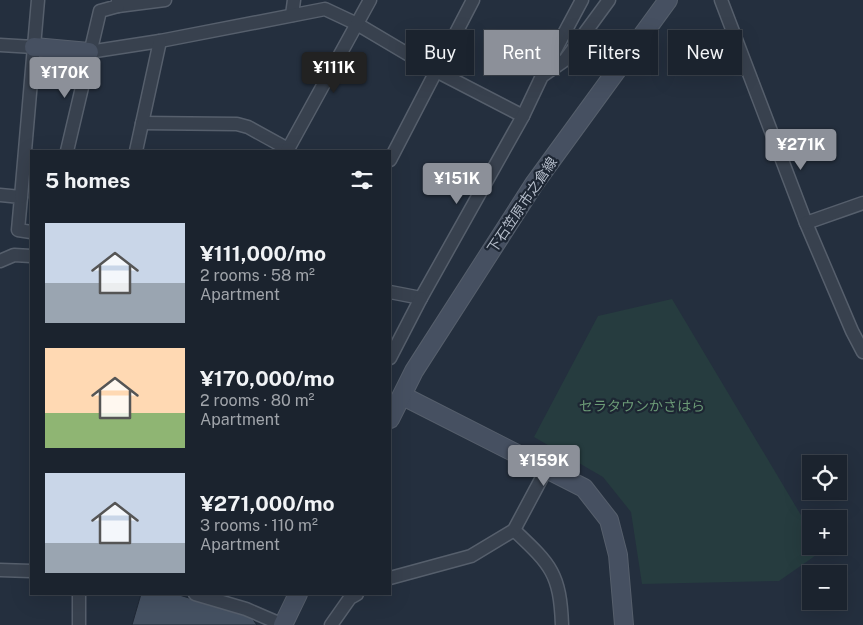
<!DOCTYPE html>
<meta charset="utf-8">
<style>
:root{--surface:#1b232e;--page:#282f3a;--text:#f1f3f6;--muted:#a0a4aa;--line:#39404a;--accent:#8c9099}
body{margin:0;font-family:"Public Sans","Noto Sans JP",sans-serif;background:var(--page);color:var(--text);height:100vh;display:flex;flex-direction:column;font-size:19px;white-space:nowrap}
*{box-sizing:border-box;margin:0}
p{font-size:16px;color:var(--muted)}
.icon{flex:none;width:28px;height:28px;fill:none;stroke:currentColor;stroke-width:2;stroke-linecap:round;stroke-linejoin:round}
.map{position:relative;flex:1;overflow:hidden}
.side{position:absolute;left:30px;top:150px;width:361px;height:445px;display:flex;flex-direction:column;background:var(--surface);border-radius:0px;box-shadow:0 5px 20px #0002,0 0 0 1px var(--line)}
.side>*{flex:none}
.banner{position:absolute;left:406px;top:30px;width:381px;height:45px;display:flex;gap:10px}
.tools{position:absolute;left:802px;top:455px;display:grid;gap:10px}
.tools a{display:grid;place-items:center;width:45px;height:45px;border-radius:0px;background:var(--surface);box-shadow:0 5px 20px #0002,0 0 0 1px var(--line);font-size:25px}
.price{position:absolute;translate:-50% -42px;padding:0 11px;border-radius:5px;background:var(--accent);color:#fff;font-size:16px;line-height:32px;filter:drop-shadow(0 1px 2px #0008)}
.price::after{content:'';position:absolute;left:50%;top:30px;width:15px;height:11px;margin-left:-8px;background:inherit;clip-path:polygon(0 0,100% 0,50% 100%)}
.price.active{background:#222;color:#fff}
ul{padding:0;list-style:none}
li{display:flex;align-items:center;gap:15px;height:125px;padding:0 15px}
li span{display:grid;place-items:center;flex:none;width:140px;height:100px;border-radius:0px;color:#555}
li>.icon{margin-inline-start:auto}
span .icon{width:60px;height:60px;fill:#fffc;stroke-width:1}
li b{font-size:21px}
h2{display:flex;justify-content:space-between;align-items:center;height:60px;padding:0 15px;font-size:21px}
.pill{padding:0 18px;border-radius:0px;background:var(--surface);box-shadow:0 5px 20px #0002,0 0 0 1px var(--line);font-size:18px;line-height:45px}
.pill.active{background:var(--accent);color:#fff}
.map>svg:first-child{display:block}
</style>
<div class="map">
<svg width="863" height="625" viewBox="0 0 863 625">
<rect width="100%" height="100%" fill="#242f3e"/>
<!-- green -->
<path fill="#263c3f" d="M672,299L811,532V546H820L822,551L779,581L642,584L631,512L603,477L534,437L598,316Z"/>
<!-- building -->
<path fill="#455162" stroke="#1f2835" d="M141,594H176L251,617L257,625H132Z"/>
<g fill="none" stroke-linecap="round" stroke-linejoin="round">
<defs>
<g id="street">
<path d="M721,0L806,223L852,331L863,352"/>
<path d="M118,6L165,0"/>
<path d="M292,15L294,0"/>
<path d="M0,45L34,47"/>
<path d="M89,52L160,41L325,9L357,24L438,72L523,116"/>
<path d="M543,73L582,0"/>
<path d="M142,123L237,124L248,127L288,149"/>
<path d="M67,151L100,11L118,6V0"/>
<path d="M136,151L160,41"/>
<path d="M287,151L370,0"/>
<path d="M390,160L473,0"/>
<path d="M0,195L21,197L18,230L31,232"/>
<path d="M21,197L38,0"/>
<path d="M806,223L863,203"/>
<path d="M0,261L14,255L31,256"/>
<path d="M390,292L421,298L523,116L542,76L565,60L609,0"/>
<path d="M390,358L421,298"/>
<path d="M514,530C551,565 560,573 562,625"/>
<path d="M0,570L31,571"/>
<path d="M390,578L471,556L514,530L546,470"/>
<path d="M195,594L246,609L283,625"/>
<path d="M79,625V594"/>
<path d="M331,625L350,598L357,594"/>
</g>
<g id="secondary">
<path d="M34,47L89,52"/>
<path d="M403,396L584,488L609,520L618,555L624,625"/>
<path d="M390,419L414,371L534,184L668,0"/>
<path d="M283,625L298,594"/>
</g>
</defs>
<!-- street casing -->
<use href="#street" stroke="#565f6c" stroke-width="15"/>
<!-- secondary casing -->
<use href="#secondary" stroke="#565f6c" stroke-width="20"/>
<!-- street -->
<use href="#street" stroke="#38414e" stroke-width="12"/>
<!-- secondary -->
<use href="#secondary" stroke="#465061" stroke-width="18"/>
</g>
<g text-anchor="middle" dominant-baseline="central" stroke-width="4.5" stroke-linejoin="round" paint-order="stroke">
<!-- street labels -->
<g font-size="14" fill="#b4bcc9" stroke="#1d2633">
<text transform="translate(522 205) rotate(-56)">下石笠原市之倉線</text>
</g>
<!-- park labels -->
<g font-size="14" fill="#6b9a76" stroke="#1d2633">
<text x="642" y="406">セラタウンかさはら</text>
</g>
</g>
</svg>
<div class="tools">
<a><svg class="icon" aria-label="locate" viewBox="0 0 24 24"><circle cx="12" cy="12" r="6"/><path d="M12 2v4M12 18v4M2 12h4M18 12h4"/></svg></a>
<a>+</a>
<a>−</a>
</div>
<b class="price active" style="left:334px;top:94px">¥111K</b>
<b class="price" style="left:65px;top:99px">¥170K</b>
<b class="price" style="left:801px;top:171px">¥271K</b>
<b class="price" style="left:457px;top:205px">¥151K</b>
<b class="price" style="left:544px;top:487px">¥159K</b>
<div class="banner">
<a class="pill">Buy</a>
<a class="pill active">Rent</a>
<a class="pill">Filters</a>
<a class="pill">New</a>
</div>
<section class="side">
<h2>5 homes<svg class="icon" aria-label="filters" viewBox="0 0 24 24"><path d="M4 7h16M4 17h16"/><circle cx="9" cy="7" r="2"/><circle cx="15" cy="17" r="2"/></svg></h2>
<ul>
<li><span style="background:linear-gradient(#c9d6e8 60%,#9aa5b1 0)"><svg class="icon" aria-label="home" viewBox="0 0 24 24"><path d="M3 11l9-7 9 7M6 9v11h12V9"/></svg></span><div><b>¥111,000/mo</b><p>2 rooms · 58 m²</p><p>Apartment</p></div></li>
<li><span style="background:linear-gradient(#ffd9b3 65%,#8fb573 0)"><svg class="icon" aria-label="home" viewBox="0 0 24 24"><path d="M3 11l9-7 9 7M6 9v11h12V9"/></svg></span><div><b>¥170,000/mo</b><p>2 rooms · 80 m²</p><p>Apartment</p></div></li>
<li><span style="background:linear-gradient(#c9d6e8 70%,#9aa5b1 0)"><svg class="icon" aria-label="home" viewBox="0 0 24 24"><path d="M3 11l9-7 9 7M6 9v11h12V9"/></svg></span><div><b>¥271,000/mo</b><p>3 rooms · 110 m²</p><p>Apartment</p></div></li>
</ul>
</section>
</div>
